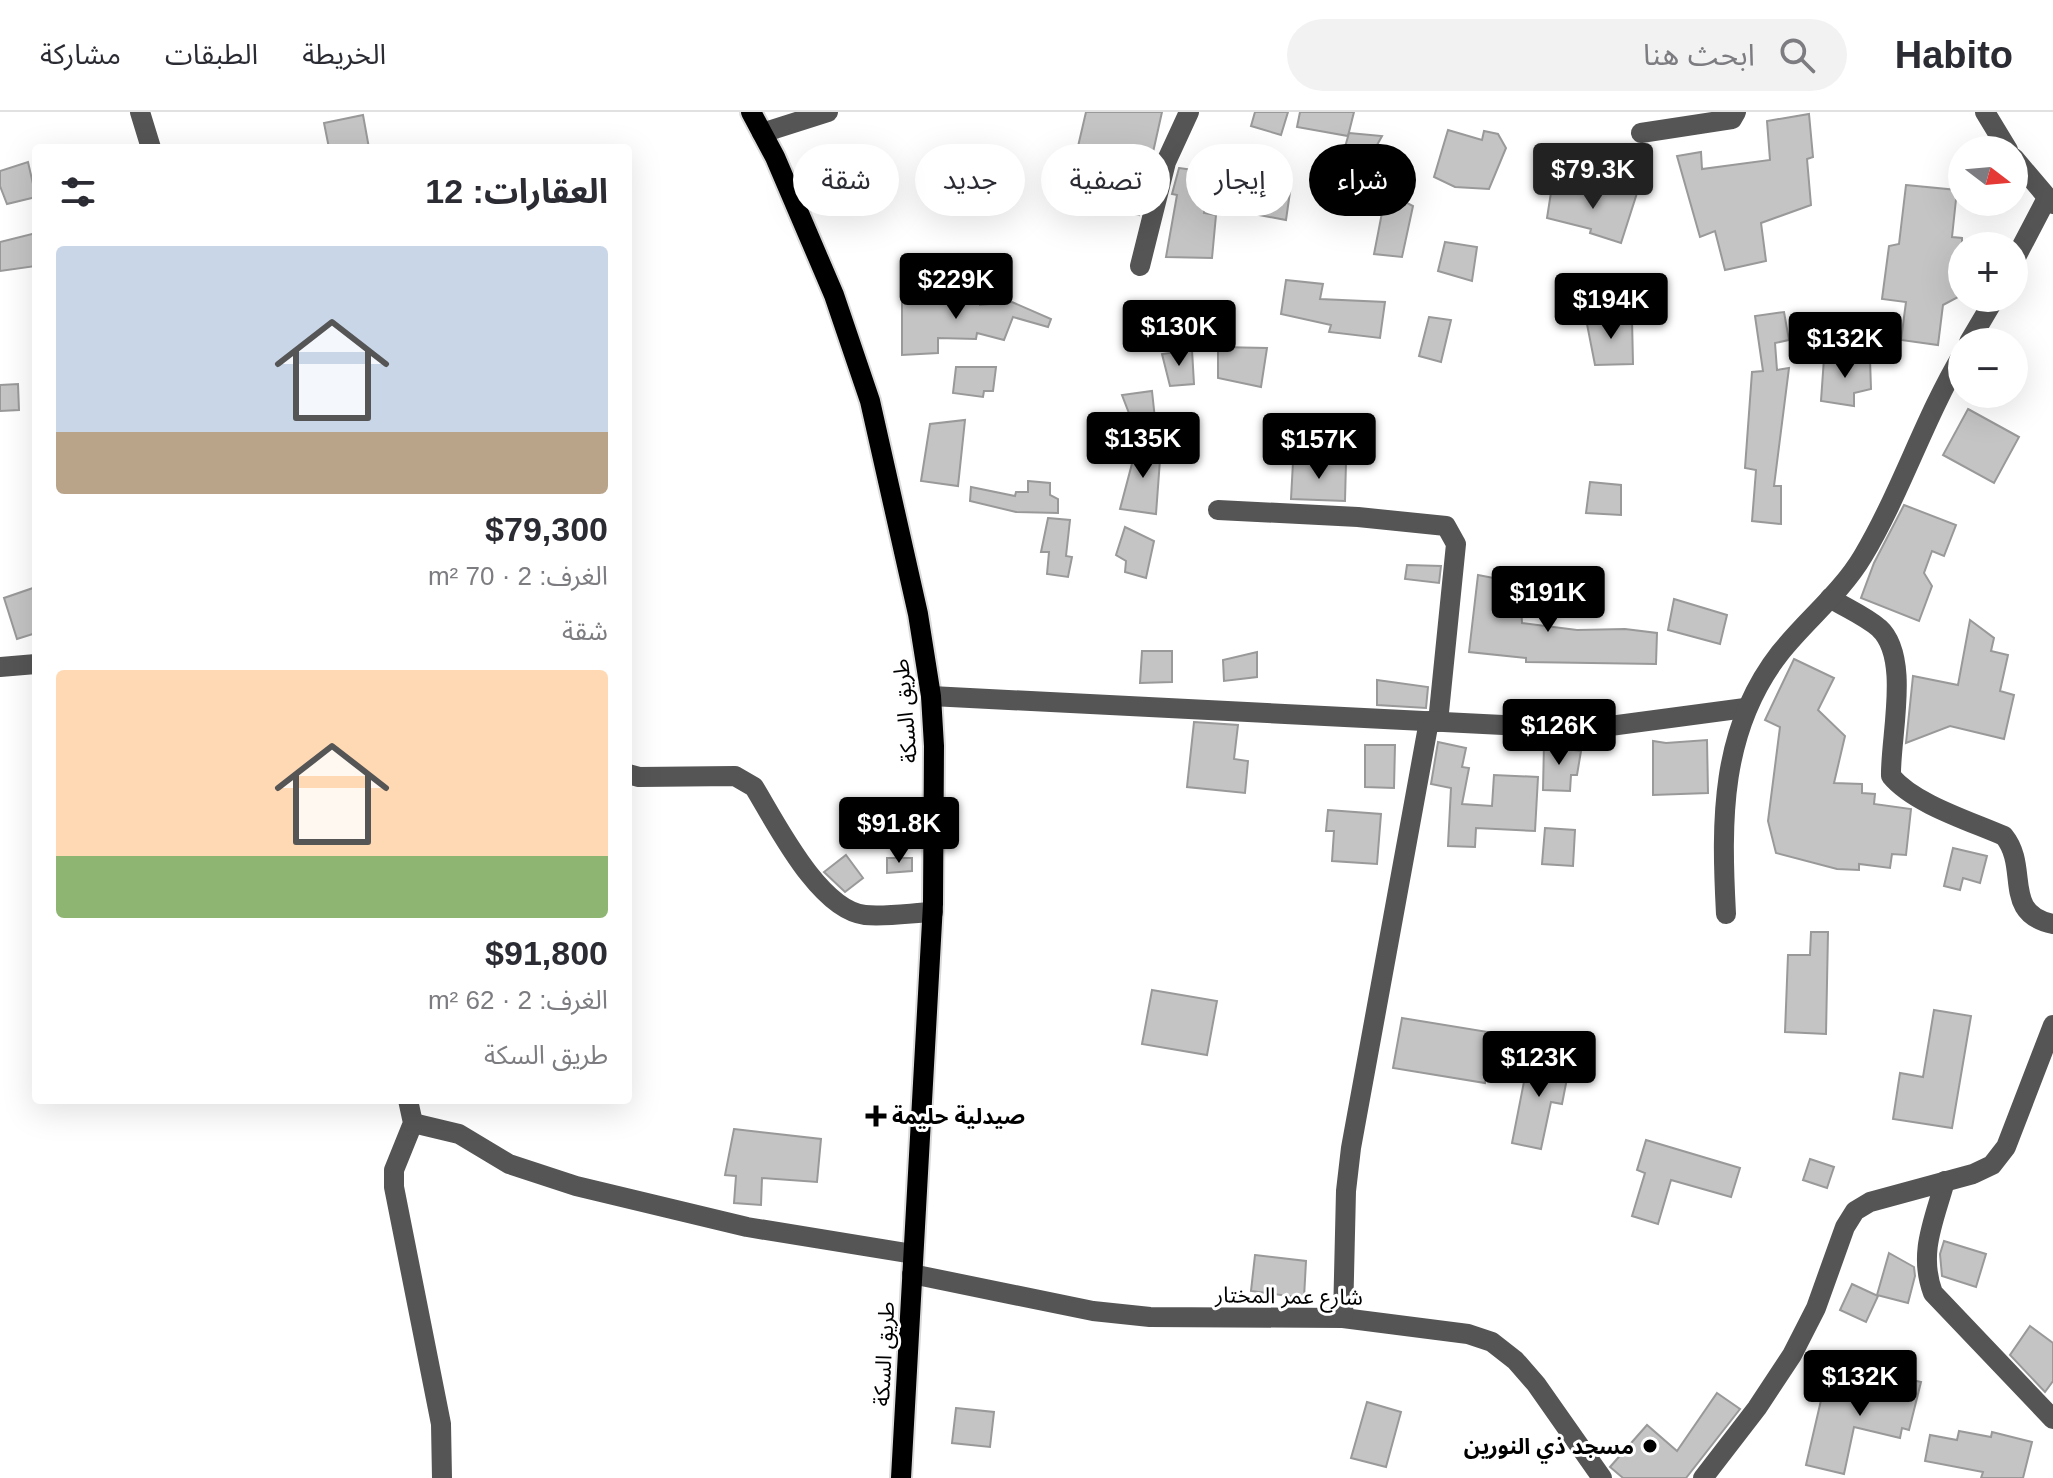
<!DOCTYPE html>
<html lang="ar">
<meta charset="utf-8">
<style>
:root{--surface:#fff;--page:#f2f2f3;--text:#2b2b33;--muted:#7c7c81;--line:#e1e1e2;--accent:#000}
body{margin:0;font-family:Arial,"Noto Sans Arabic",sans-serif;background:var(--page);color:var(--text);direction:rtl;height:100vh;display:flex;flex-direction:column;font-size:30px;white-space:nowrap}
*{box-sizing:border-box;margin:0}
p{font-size:26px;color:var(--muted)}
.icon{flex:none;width:44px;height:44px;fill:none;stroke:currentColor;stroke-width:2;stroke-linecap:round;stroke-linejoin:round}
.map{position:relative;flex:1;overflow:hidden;direction:ltr}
.details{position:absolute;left:32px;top:32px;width:600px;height:960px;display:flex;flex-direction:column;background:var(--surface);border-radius:8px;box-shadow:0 8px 32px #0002;direction:rtl}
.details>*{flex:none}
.banner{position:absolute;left:656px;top:32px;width:760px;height:72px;direction:rtl;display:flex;gap:16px}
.needle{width:52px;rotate:106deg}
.tools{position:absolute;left:1948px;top:24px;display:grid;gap:16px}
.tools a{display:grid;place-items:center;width:80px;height:80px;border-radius:50%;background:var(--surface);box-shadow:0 8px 32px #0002;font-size:40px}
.price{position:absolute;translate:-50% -68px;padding:0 18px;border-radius:8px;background:var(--accent);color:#fff;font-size:26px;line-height:52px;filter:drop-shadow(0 2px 4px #0008)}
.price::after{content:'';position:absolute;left:50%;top:48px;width:24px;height:18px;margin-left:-12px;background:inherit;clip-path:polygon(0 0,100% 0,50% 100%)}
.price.current{background:#222;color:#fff}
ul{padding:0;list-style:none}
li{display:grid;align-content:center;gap:16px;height:424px;padding:0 24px}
li span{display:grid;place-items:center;height:248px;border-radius:8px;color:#555}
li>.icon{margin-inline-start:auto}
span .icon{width:144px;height:144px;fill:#fffc;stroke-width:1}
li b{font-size:34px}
h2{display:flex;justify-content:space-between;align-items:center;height:96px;padding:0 24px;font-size:34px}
.chip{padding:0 28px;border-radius:36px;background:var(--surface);box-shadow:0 8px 32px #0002;font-size:28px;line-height:72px}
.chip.current{background:var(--accent);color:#fff}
header{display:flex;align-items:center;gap:48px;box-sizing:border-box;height:112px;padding:0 40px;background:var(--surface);border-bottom:2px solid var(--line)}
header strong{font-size:38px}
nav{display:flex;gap:44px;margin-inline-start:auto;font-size:28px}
.search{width:560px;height:72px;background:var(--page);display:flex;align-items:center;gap:20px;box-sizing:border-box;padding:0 28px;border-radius:44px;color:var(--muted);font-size:30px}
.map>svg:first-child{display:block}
</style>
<header>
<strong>Habito</strong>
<div class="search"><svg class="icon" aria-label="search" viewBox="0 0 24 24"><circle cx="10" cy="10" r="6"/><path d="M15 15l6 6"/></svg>ابحث هنا</div>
<nav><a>الخريطة</a><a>الطبقات</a><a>مشاركة</a></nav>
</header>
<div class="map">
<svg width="2053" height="1366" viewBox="0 0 2053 1366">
<rect width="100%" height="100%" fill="#fff"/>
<!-- building -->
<g fill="#c4c4c4" stroke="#999" stroke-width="2">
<path d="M1086,0H1162L1139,103L1109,97L1113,54L1076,43Z"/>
<path d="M1255,0H1288L1281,23L1251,14Z"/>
<path d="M1300,0H1354L1348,24L1297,15Z"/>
<path d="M1809,2L1813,45L1807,47L1811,93L1761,111L1766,149L1725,158L1715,119L1700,125L1677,44L1701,40L1702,57L1770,48L1767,9Z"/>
<path d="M363,3L369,36H329L324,11Z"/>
<path d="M1448,18L1482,28L1484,19L1498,22L1506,36L1489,77L1455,75L1434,65Z"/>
<path d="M1349,21L1382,24L1372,42L1345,35Z"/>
<path d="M28,50L36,85L7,92L0,74V59Z"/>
<path d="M1179,56L1208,60L1204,101L1216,103L1212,146L1166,145L1177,83L1172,82Z"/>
<path d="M1906,73L1957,78L1952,125L1962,126V183L1943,193L1938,233L1901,228L1906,190L1882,187L1889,134L1899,132Z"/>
<path d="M1248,74L1290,80L1286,108L1243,100Z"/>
<path d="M1552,74L1596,84L1597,77L1637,81L1621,131L1590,121L1591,117L1547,106Z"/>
<path d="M1386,80L1413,94L1402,145L1374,142Z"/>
<path d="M36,121V154L0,159V130Z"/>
<path d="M1445,130L1477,135L1472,169L1438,159Z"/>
<path d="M1286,168L1323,172L1320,187L1385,190L1380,226L1329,220L1331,213L1281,202Z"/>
<path d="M937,182V186L980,188V193L1012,190L1051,207L1048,215L1013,205L1004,228L977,221L976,227L938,226V241L902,243V183Z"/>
<path d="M1784,200L1789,228L1775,231L1777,258L1789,256L1774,374H1781V412L1752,409L1756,358L1745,356L1752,260L1763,259L1755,204Z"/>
<path d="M1429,205L1451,208L1441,250L1419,244Z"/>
<path d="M1586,207H1632L1633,252L1595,253Z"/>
<path d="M1218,235L1267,236L1261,275L1218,266Z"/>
<path d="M1192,238L1194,272L1170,274L1162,242Z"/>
<path d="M1824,246L1870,247L1871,277L1854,281V294L1821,289Z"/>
<path d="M956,255H996L993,279H984L983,285L953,281Z"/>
<path d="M18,272L19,298L0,299V273Z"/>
<path d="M1152,279L1155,307L1132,309L1122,283Z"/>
<path d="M1968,297L2019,325L1994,371L1943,343Z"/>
<path d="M965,308L958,374L921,369L930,312Z"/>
<path d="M1138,329L1161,334L1156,402L1120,397Z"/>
<path d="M1293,350H1346L1345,389L1291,387Z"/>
<path d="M1028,369L1050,371V383L1058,387V401L1016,400L970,389L971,375L1015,384L1016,380H1028Z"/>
<path d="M1590,370L1621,373V403L1586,401Z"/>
<path d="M1904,393L1956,413L1944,444L1932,439L1924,461L1932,474L1919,509L1861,486L1874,451Z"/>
<path d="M1048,406L1070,408L1066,444L1072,445L1068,465L1047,462L1049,440H1041Z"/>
<path d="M1125,415L1154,429L1146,466L1125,460L1126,449L1116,443Z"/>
<path d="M1407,453L1441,454L1439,471L1405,467Z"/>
<path d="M1478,463L1520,471L1522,511L1577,518L1625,517L1657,521L1656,552L1526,550V546L1469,540Z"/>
<path d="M36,475V521L17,527L4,486Z"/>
<path d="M1674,487L1727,503L1720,532L1668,518Z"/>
<path d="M1970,508L1994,526L1991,539L2008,543L2000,579L2014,583L2004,627L1950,614L1906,631L1913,564L1958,573Z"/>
<path d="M1142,539H1172V570L1140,571Z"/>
<path d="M1257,540V565L1224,569L1223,548Z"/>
<path d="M1794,547L1834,566L1818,598L1845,624L1834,671L1862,672V681L1875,682L1874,692L1911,697L1906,743L1892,742L1890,756L1859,752V758L1837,757L1776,741L1768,709L1780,615L1765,608Z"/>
<path d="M1377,568L1428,575L1426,596L1377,593Z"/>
<path d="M1194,610L1238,613L1234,647L1248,649L1245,681L1187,675Z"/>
<path d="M1707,628L1708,681L1653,683V629L1666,631Z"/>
<path d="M1438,630L1466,636L1462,655L1469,656L1462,692L1492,694L1494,663L1538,665L1535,719L1476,716L1475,735L1448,734L1451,676L1431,672Z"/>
<path d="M1544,631H1560V636L1581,639L1577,663H1571L1570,679L1543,678Z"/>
<path d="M1365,633H1395L1394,676L1365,675Z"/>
<path d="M1328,698L1381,702L1377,752L1332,749L1334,719H1326Z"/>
<path d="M1545,716L1575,718L1573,754L1542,752Z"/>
<path d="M1953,736L1987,744L1980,771L1963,766L1960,778L1944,774Z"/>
<path d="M846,743L863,766L845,780L824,760Z"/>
<path d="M887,746H912V759L887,761Z"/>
<path d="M1811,820H1828L1826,922L1785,920L1788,843H1810Z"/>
<path d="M1152,878L1217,889L1207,943L1142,932Z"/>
<path d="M1934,898L1971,904L1952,1016L1893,1007L1900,961L1923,965Z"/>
<path d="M1402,906L1494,921L1485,971L1393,956Z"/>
<path d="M1529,944L1570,951L1562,992L1551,990L1541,1037L1512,1031Z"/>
<path d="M734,1017L821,1027L817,1070L762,1066L761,1093L734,1091L736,1064L725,1063Z"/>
<path d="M1646,1028L1740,1056L1731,1085L1671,1068L1658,1112L1632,1104L1645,1061L1637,1058Z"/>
<path d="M1810,1047L1834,1055L1827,1076L1803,1068Z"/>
<path d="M1944,1129L1986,1142L1976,1175L1942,1164L1940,1142Z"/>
<path d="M1889,1141L1914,1155L1915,1164L1908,1191L1877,1183Z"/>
<path d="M1255,1143L1306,1149L1304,1186L1251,1179Z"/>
<path d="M1852,1172L1878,1184L1866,1210L1840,1198Z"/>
<path d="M2030,1214L2053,1231V1269L2045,1280L2010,1243Z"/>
<path d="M1878,1260L1921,1270L1909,1318L1902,1316L1900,1326L1854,1315L1844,1362L1806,1353L1825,1271L1873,1281Z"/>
<path d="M1717,1281L1740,1297L1686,1366H1623L1610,1355L1647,1313L1677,1339Z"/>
<path d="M1367,1290L1401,1300L1386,1355L1351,1346Z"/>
<path d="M956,1296L994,1300L990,1335L952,1331Z"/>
<path d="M1959,1319L1991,1325L1992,1320L2032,1330L2023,1366H1981L1983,1360L1925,1349L1930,1323L1957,1328Z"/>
</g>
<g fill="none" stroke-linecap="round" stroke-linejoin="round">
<defs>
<path id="major" d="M751,0L775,45L834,183L870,289L918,502L931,584L934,634L933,792L901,1366"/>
</defs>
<!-- major casing -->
<use href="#major" stroke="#dbdbdb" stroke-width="24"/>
<!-- minor -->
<g stroke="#555" stroke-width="20">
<path d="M140,0L151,36"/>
<path d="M1985,0L2008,38"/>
<path d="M762,21L828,0"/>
<path d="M1641,21L1732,7L1736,0"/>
<path d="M2014,46L2053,92"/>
<path d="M2014,149L2047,86"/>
<path d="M1140,154L1166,50L1189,0"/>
<path d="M1969,230L1995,186"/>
<path d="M1218,398L1358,405L1446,414L1456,432L1438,610"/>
<path d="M1830,486C1846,496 1865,504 1879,516C1911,545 1890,625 1891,664C1914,692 1970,709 2004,724C2030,756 2001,801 2053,812"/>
<path d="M0,555L36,552"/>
<path d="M931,584L1503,613L1610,614L1745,596"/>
<path d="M628,662L639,665L735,664L754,675C776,711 819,798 865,803C886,805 911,801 933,800"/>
<path d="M1726,802C1721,708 1720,618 1780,541C1806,508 1841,481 1863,444C1901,380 1924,307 1962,243"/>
<path d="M408,988L413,1011L394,1058V1075L441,1312L442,1366"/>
<path d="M413,1011L459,1022L509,1052L576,1074L747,1115L913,1142"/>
<path d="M1945,1069C1934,1109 1918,1141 1933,1181L2053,1307"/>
<path d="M912,1162L1093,1199L1150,1205L1343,1206L1468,1222L1492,1230L1515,1248L1536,1272L1602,1366"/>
<path d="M1343,1206L1346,1079L1351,1036L1429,609"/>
<path d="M1703,1366L1757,1296L1792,1243L1816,1196L1845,1115L1855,1099L1870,1090L1973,1062L1992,1053L2006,1035L2053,913"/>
</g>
<!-- major -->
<use href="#major" stroke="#000" stroke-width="20"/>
</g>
<!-- markers -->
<g fill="#000" stroke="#fff" stroke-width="3">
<path d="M872 992h8v8h8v8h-8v8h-8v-8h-8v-8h8z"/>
<circle cx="1650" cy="1334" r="8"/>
</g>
<g text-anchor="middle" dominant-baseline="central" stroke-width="6" stroke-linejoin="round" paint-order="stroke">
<!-- street labels -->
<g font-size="22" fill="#000" stroke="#fff">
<text transform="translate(905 599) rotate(-95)">طريق السكة</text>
<text transform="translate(1289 1184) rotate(1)">شارع عمر المختار</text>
<text transform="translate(884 1242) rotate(-87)">طريق السكة</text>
</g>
<!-- poi labels -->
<g font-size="22" font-weight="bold" fill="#000" stroke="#fff" text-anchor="start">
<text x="892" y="1004">صيدلية حليمة</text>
<text x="1634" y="1334" text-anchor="end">مسجد ذي النورين</text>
</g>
</g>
</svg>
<div class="tools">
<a><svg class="needle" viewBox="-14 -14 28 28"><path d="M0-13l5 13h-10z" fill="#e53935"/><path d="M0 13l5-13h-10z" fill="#7c7c81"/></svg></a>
<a>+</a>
<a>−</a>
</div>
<b class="price current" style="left:1593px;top:99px">$79.3K</b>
<b class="price" style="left:956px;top:209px">$229K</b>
<b class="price" style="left:1611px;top:229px">$194K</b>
<b class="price" style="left:1179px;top:256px">$130K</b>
<b class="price" style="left:1845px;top:268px">$132K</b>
<b class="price" style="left:1143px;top:368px">$135K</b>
<b class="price" style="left:1319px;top:369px">$157K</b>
<b class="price" style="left:1548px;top:522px">$191K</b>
<b class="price" style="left:1559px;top:655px">$126K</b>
<b class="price" style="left:899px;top:753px">$91.8K</b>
<b class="price" style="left:1539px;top:987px">$123K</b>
<b class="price" style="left:1860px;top:1306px">$132K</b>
<div class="banner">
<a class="chip current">شراء</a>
<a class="chip">إيجار</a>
<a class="chip">تصفية</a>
<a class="chip">جديد</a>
<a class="chip">شقة</a>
</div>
<section class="details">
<h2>العقارات: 12<svg class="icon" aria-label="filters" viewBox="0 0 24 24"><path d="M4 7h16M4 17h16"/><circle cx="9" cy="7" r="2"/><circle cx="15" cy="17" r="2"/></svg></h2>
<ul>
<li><span style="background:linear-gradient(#c9d6e8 75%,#b9a48a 0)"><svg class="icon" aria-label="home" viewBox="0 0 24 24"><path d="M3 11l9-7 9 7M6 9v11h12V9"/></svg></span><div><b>$79,300</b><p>الغرف: 2 · 70 m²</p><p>شقة</p></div></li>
<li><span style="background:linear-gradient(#ffd9b3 75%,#8fb573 0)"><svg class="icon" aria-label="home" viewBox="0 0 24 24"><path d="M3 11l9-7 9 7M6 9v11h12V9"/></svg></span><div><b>$91,800</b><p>الغرف: 2 · 62 m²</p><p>طريق السكة</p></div></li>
</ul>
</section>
</div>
